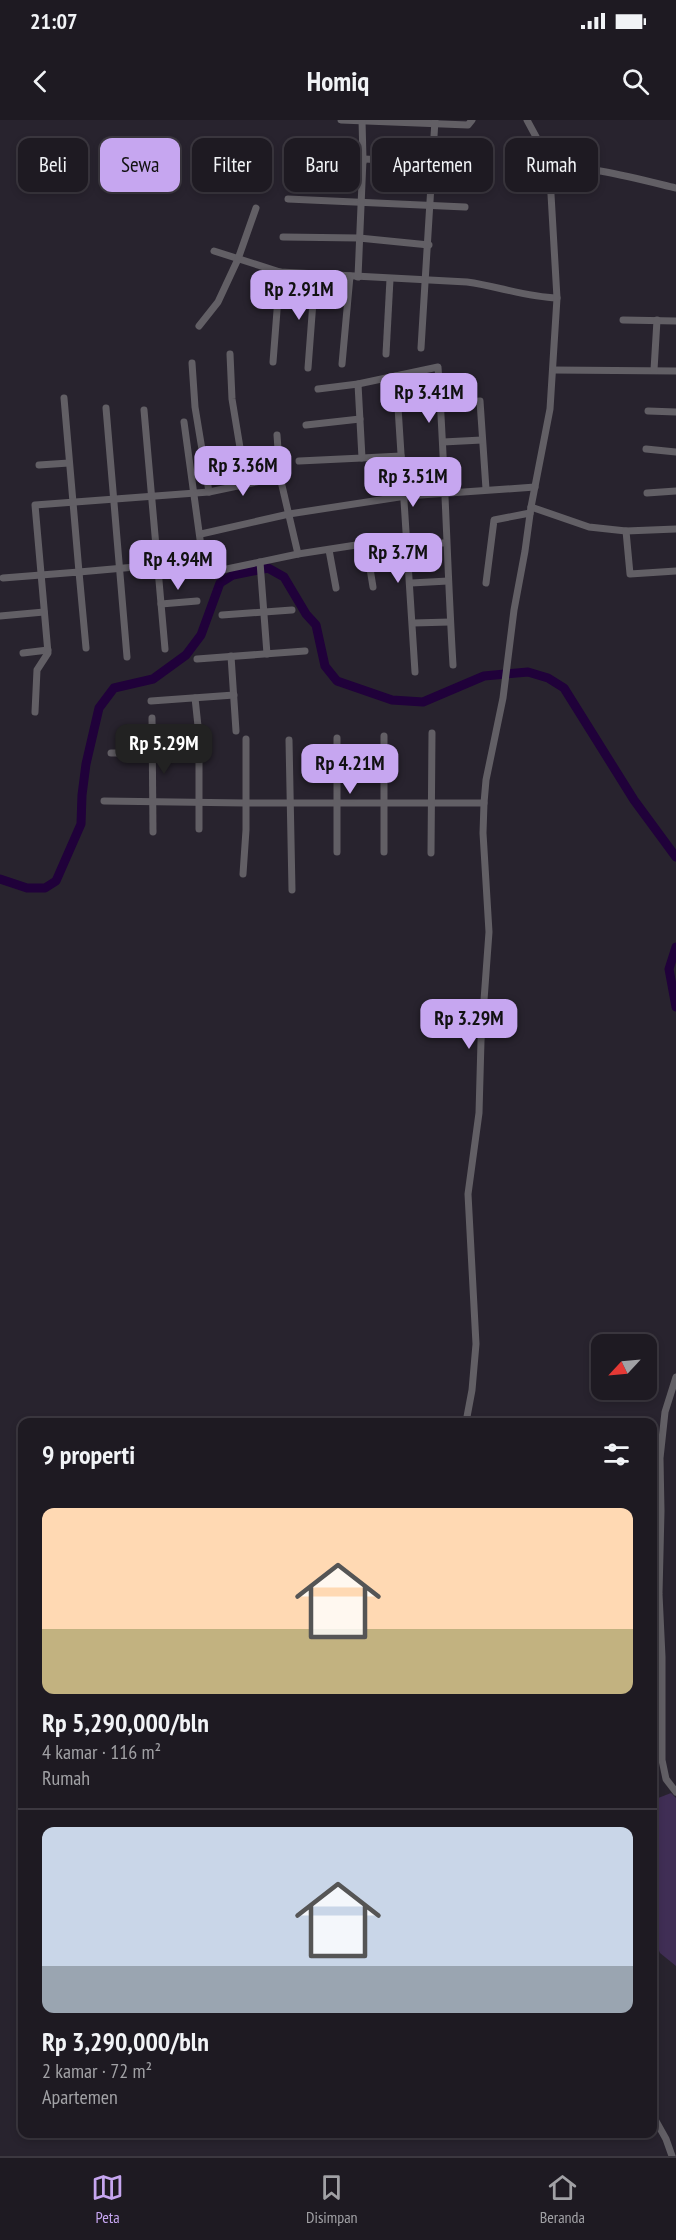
<!DOCTYPE html>
<html lang="id">
<meta charset="utf-8">
<style>
:root{--surface:#1e1a22;--page:#26232a;--text:#f1f3f6;--muted:#a1a1a5;--line:#3c3840;--accent:#c6a6f0}
body{margin:0;font-family:"PT Sans Narrow",sans-serif;background:var(--page);color:var(--text);height:100vh;display:flex;flex-direction:column;font-size:22px;white-space:nowrap}
*{box-sizing:border-box;margin:0}
p{font-size:20px;color:var(--muted)}
.icon{flex:none;width:33px;height:33px;fill:none;stroke:currentColor;stroke-width:2;stroke-linecap:round;stroke-linejoin:round}
.map{position:relative;flex:1;overflow:hidden}
.panel{position:absolute;left:18px;top:1298px;width:639px;height:720px;display:flex;flex-direction:column;background:var(--surface);border-radius:12px;box-shadow:0 3px 9px #0003,0 0 0 2px var(--line)}
.panel>*{flex:none}
.banner{position:absolute;left:18px;top:18px;width:640px;height:54px;display:flex;gap:12px}
.needle{width:39px;rotate:244deg}
.fabs{position:absolute;left:591px;top:1214px;display:grid;gap:12px}
.fabs a{display:grid;place-items:center;width:66px;height:66px;border-radius:12px;background:var(--surface);box-shadow:0 3px 9px #0003,0 0 0 2px var(--line);font-size:30px}
.price{position:absolute;translate:-50% -51px;padding:0 14px;border-radius:12px;background:var(--accent);color:#111;font-size:20px;line-height:39px;filter:drop-shadow(0 2px 3px #0008)}
.price::after{content:'';position:absolute;left:50%;top:36px;width:18px;height:14px;margin-left:-9px;background:inherit;clip-path:polygon(0 0,100% 0,50% 100%)}
.price.current{background:#222;color:#fff}
ul{padding:0;list-style:none}
li{display:grid;align-content:center;gap:12px;height:318px;padding:0 24px}
li+li{border-top:2px solid var(--line)}
li span{display:grid;place-items:center;height:186px;border-radius:12px;color:#555}
li>.icon{margin-inline-start:auto}
span .icon{width:108px;height:108px;fill:#fffc;stroke-width:1}
li b{font-size:26px}
h2{display:flex;justify-content:space-between;align-items:center;height:72px;padding:0 24px;font-size:26px}
.chip{padding:0 21px;border-radius:12px;background:var(--surface);box-shadow:0 3px 9px #0003,0 0 0 2px var(--line);font-size:21px;line-height:54px}
.chip.current{background:var(--accent);color:#111}
.status{display:flex;justify-content:space-between;align-items:center;height:42px;padding:0 30px;background:var(--surface);direction:ltr}
.status svg{height:16px;fill:currentColor}
header{display:flex;justify-content:space-between;align-items:center;height:78px;padding:0 24px;background:var(--surface);font-size:27px;font-weight:600}
.tabs{display:flex;justify-content:space-around;align-items:center;height:84px;border-top:2px solid var(--line);background:var(--surface);font-size:16px;color:var(--muted)}
.tabs a{display:grid;justify-items:center;gap:3px}
.tabs .current{color:var(--accent)}
.map>svg:first-child{display:block}
</style>
<div class="status"><b>21:07</b><svg viewBox="0 0 49 12"><path d="M0 12V9h3v3zM5 12V6h3v6zM10 12V3h3v9zM15 12V0h3v12zM26 1h20v11H26zM47 4h2v5h-2z"/></svg></div>
<header><svg class="icon" aria-label="back" viewBox="0 0 24 24"><path d="M15 5l-7 7 7 7"/></svg>Homiq<svg class="icon" aria-label="search" viewBox="0 0 24 24"><circle cx="10" cy="10" r="6"/><path d="M15 15l6 6"/></svg></header>
<div class="map">
<svg width="676" height="2036" viewBox="0 0 676 2036">
<rect width="100%" height="100%" fill="#28232e"/>
<!-- green -->
<path fill="#402e55" d="M671,1673L676,1678V1846L660,1833L653,1818V1680Z"/>
<g fill="none" stroke-linecap="round" stroke-linejoin="round">
<!-- canal -->
<g stroke="#20013a" stroke-width="9">
<path d="M0,759L27,768H45L56,761L81,704L82,675L86,644L99,588L114,568L153,559L186,535L201,515L220,463L233,455L268,448L284,457L306,494L316,505L325,546L337,561L392,580L423,582L484,556L528,552L548,558L564,568L634,680L676,737"/>
<path d="M676,827L669,849L676,887"/>
</g>
<!-- minor -->
<g stroke="#625f65" stroke-width="7">
<path d="M341,0L468,5L472,0"/>
<path d="M527,0L554,50"/>
<path d="M297,39L363,42"/>
<path d="M363,39L467,43"/>
<path d="M288,79L465,87"/>
<path d="M283,117L359,118L429,125"/>
<path d="M214,131L280,152L467,162C497,166 526,177 557,178"/>
<path d="M358,157L363,39L362,0"/>
<path d="M623,200L676,201"/>
<path d="M199,206L218,182L238,139L256,88"/>
<path d="M421,228L435,0"/>
<path d="M230,234L232,279L246,364"/>
<path d="M386,234L390,159"/>
<path d="M273,242L280,152"/>
<path d="M192,243L195,287L209,372"/>
<path d="M342,244L350,156"/>
<path d="M308,248L315,155"/>
<path d="M553,250L676,251"/>
<path d="M654,250L657,200"/>
<path d="M396,256L415,552"/>
<path d="M318,269L358,264L438,247C445,346 447,446 453,545"/>
<path d="M64,278L79,452L203,441L184,302"/>
<path d="M441,283L480,281L486,369"/>
<path d="M106,288L127,537"/>
<path d="M144,290L165,529"/>
<path d="M648,291L676,292"/>
<path d="M306,305L360,299"/>
<path d="M277,315L280,357L298,434"/>
<path d="M443,322L482,320"/>
<path d="M646,329L676,332"/>
<path d="M362,338L401,336"/>
<path d="M299,341L362,338L358,264"/>
<path d="M39,345L69,343"/>
<path d="M647,373L676,371"/>
<path d="M531,387L589,407L626,411L676,409"/>
<path d="M626,411L630,454L676,451"/>
<path d="M201,414L289,394L406,376L535,367"/>
<path d="M408,423H446"/>
<path d="M366,424L373,467"/>
<path d="M329,430L336,468"/>
<path d="M260,442L267,534"/>
<path d="M222,450L298,434L408,417"/>
<path d="M3,458L79,452L86,528"/>
<path d="M411,463L448,461"/>
<path d="M486,463L494,400L530,393"/>
<path d="M161,484L197,481"/>
<path d="M222,495L292,490"/>
<path d="M0,496L44,492"/>
<path d="M413,503L450,502"/>
<path d="M23,533L48,530"/>
<path d="M231,536L236,611"/>
<path d="M197,539L305,531"/>
<path d="M195,578L198,606"/>
<path d="M151,581L234,575"/>
<path d="M35,592L37,550L48,533L35,385L209,372L280,357"/>
<path d="M152,598L153,712"/>
<path d="M199,613V709"/>
<path d="M384,616V732"/>
<path d="M289,620L292,770"/>
<path d="M111,633H151"/>
<path d="M104,681L245,683H484"/>
<path d="M337,732V618"/>
<path d="M431,733L432,613"/>
<path d="M243,754L246,710V619"/>
<path d="M676,1257L665,1292L660,1338L661,1391L659,1474L662,1537V1640L666,1659L676,1672"/>
<path d="M466,1302L472,1270L476,1224L468,1074L479,993L481,921L489,812L483,713L484,683L486,660L503,578L514,490L525,431L531,387L550,289L557,178L550,57L554,50C571,40 654,63 676,68"/>
<path d="M652,1994L666,2019L672,2036"/>
</g>
</g>
</svg>
<div class="fabs">
<a><svg class="needle" viewBox="-14 -14 28 28"><path d="M0-13l5 13h-10z" fill="#e53935"/><path d="M0 13l5-13h-10z" fill="#a1a1a5"/></svg></a>
</div>
<b class="price" style="left:299px;top:201px">Rp 2.91M</b>
<b class="price" style="left:429px;top:304px">Rp 3.41M</b>
<b class="price" style="left:243px;top:377px">Rp 3.36M</b>
<b class="price" style="left:413px;top:388px">Rp 3.51M</b>
<b class="price" style="left:398px;top:464px">Rp 3.7M</b>
<b class="price" style="left:178px;top:471px">Rp 4.94M</b>
<b class="price current" style="left:164px;top:655px">Rp 5.29M</b>
<b class="price" style="left:350px;top:675px">Rp 4.21M</b>
<b class="price" style="left:469px;top:930px">Rp 3.29M</b>
<div class="banner">
<a class="chip">Beli</a>
<a class="chip current">Sewa</a>
<a class="chip">Filter</a>
<a class="chip">Baru</a>
<a class="chip">Apartemen</a>
<a class="chip">Rumah</a>
</div>
<section class="panel">
<h2>9 properti<svg class="icon" aria-label="filters" viewBox="0 0 24 24"><path d="M4 7h16M4 17h16"/><circle cx="9" cy="7" r="2"/><circle cx="15" cy="17" r="2"/></svg></h2>
<ul>
<li><span style="background:linear-gradient(#ffd9b3 65%,#c2b280 0)"><svg class="icon" aria-label="home" viewBox="0 0 24 24"><path d="M3 11l9-7 9 7M6 9v11h12V9"/></svg></span><div><b>Rp 5,290,000/bln</b><p>4 kamar · 116 m²</p><p>Rumah</p></div></li>
<li><span style="background:linear-gradient(#c9d6e8 75%,#9aa5b1 0)"><svg class="icon" aria-label="home" viewBox="0 0 24 24"><path d="M3 11l9-7 9 7M6 9v11h12V9"/></svg></span><div><b>Rp 3,290,000/bln</b><p>2 kamar · 72 m²</p><p>Apartemen</p></div></li>
</ul>
</section>
</div>
<nav class="tabs">
<a class="current"><svg class="icon" aria-label="map" viewBox="0 0 24 24"><path d="M3 6l6-2 6 2 6-2v14l-6 2-6-2-6 2zM9 4v14M15 6v14"/></svg>Peta</a>
<a><svg class="icon" aria-label="saved" viewBox="0 0 24 24"><path d="M7 4h10v16l-5-4-5 4z"/></svg>Disimpan</a>
<a><svg class="icon" aria-label="home" viewBox="0 0 24 24"><path d="M3 11l9-7 9 7M6 9v11h12V9"/></svg>Beranda</a>
</nav>
